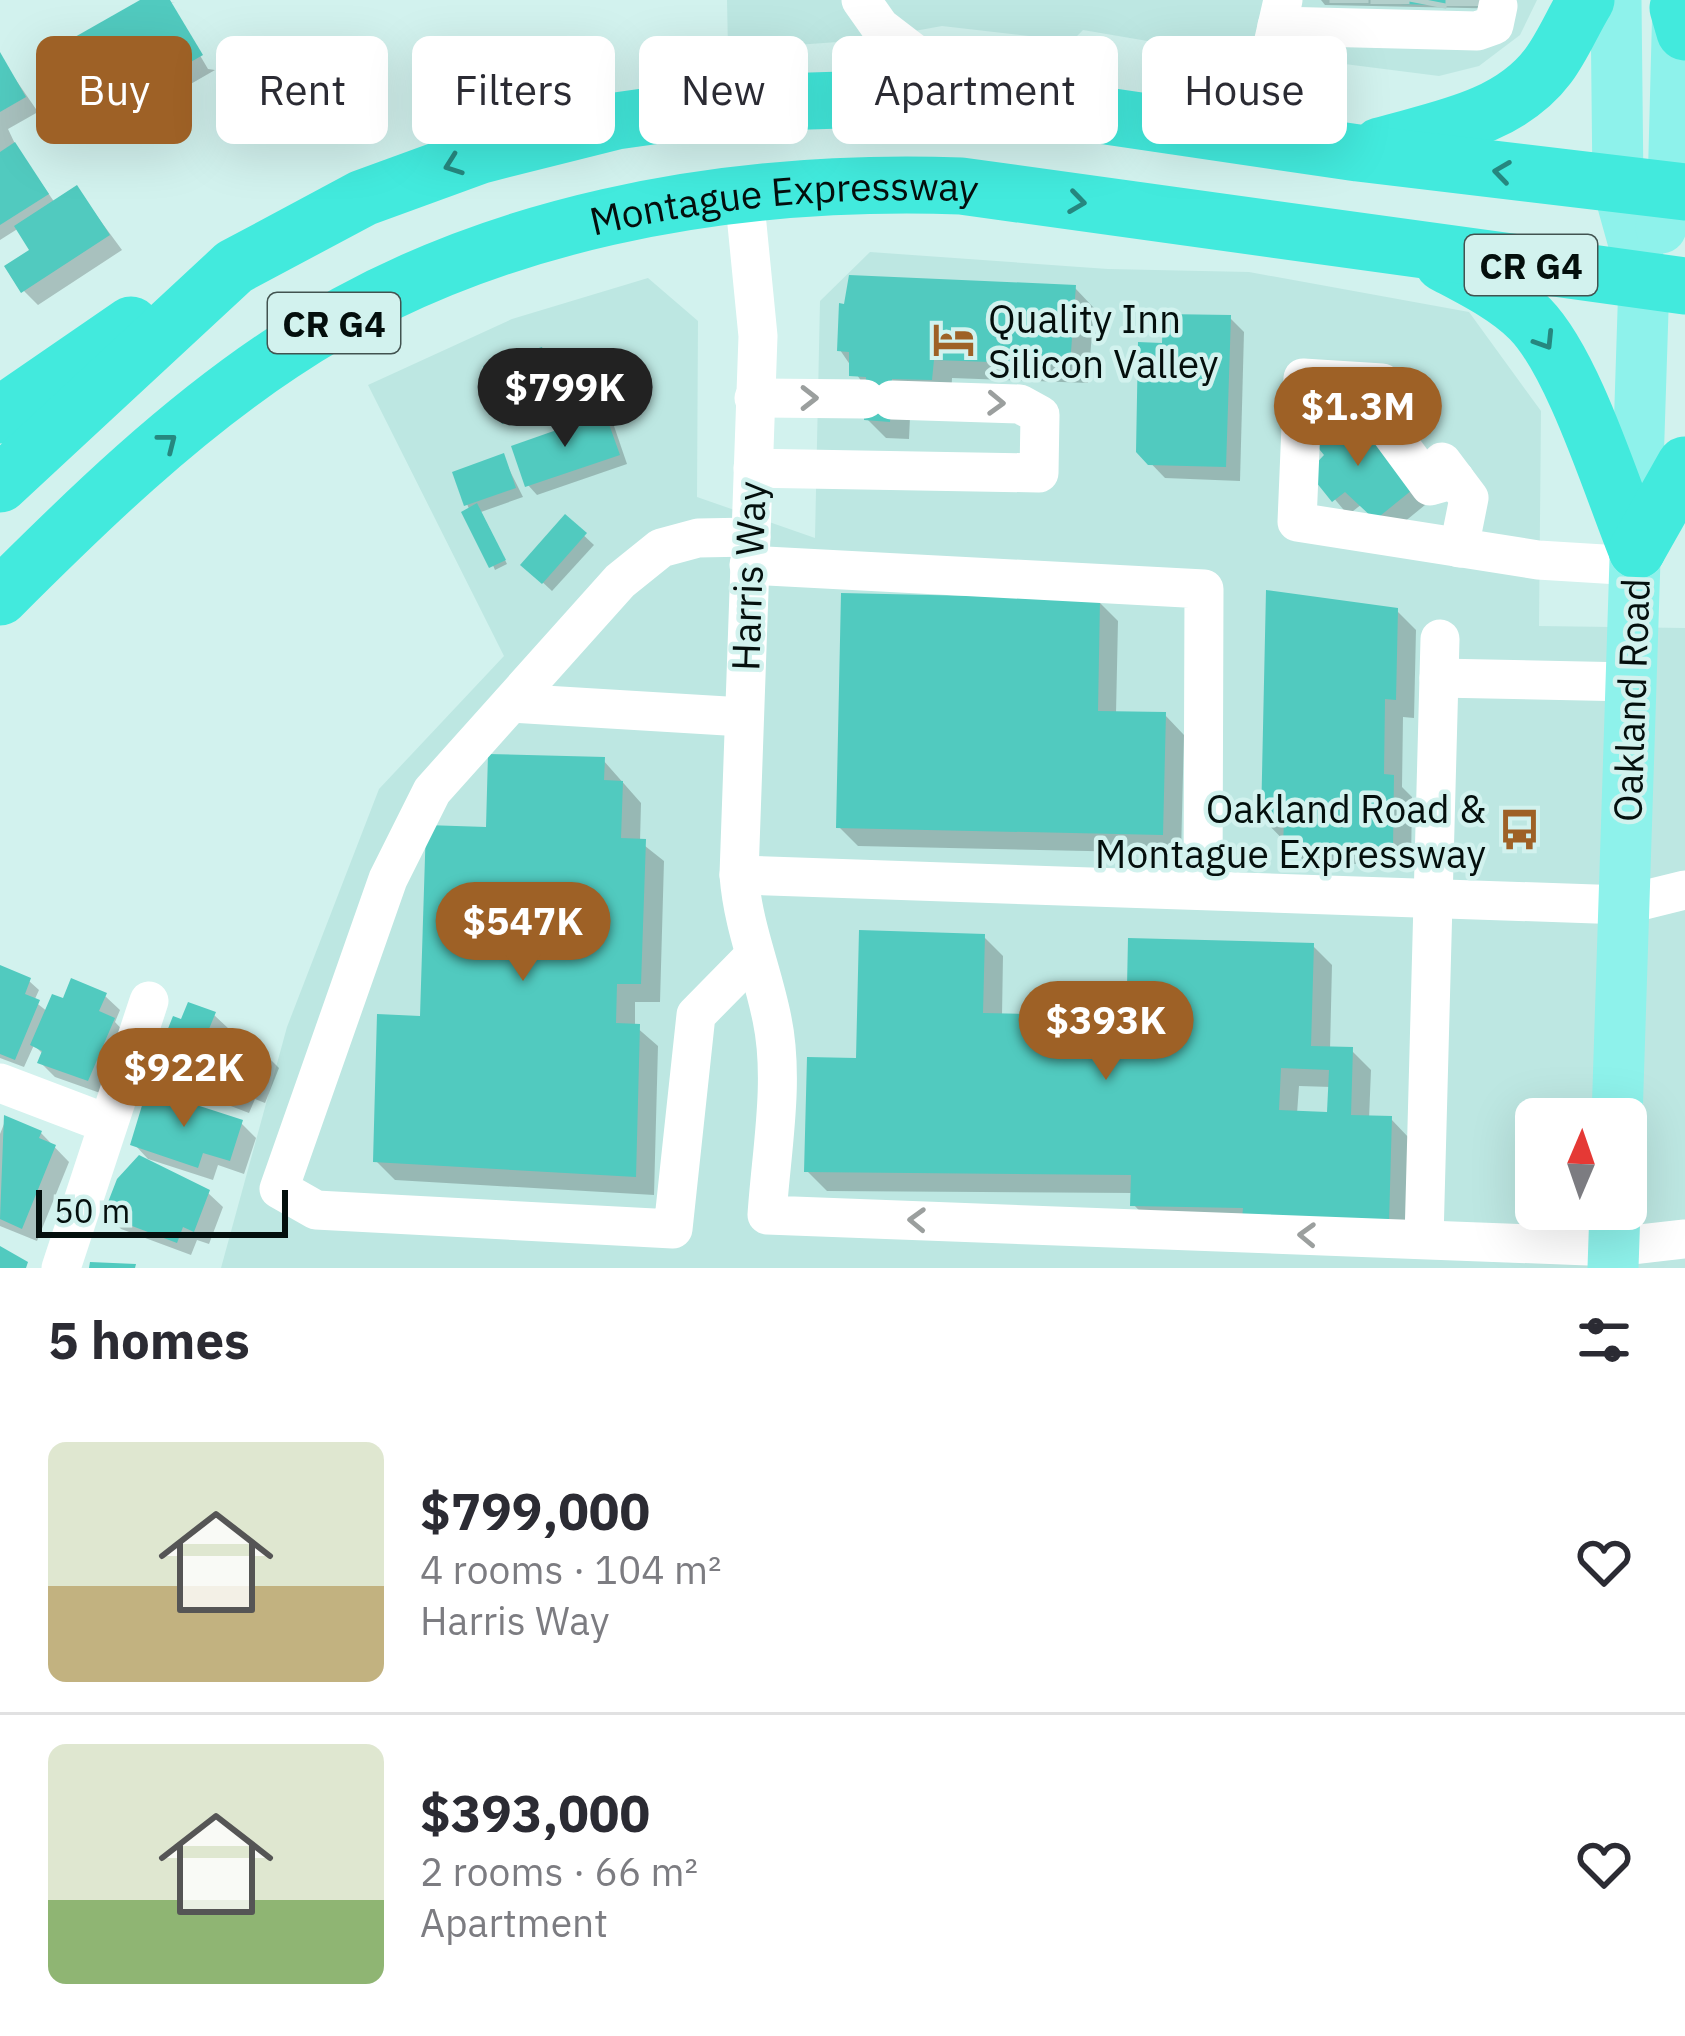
<!DOCTYPE html>
<meta charset="utf-8">
<style>
:root{--surface:#fff;--page:#f7f7f7;--text:#2b2b33;--muted:#7c7c81;--line:#e1e1e2;--accent:#9e6126}
body{margin:0;font-family:"IBM Plex Sans",sans-serif;background:var(--page);color:var(--text);height:100vh;display:flex;flex-direction:column;font-size:45px;white-space:nowrap}
*{box-sizing:border-box;margin:0}
p{font-size:39px;color:var(--muted)}
.icon{flex:none;width:66px;height:66px;fill:none;stroke:currentColor;stroke-width:2;stroke-linecap:round;stroke-linejoin:round}
.map{position:relative;height:1268px;overflow:hidden}
.drawer{display:flex;flex-direction:column;background:var(--surface);flex:1}
.drawer>*{flex:none}
.top-card{position:absolute;left:36px;top:36px;width:1614px;height:108px;display:flex;gap:24px}
.needle{width:78px;rotate:2deg}
.controls{position:absolute;left:1515px;top:1098px;display:grid;gap:24px}
.controls a{display:grid;place-items:center;width:132px;height:132px;border-radius:18px;background:var(--surface);box-shadow:0 12px 48px #0002;font-size:60px}
.scale{position:absolute;left:36px;bottom:30px;width:252px;box-sizing:border-box;padding-left:12px;border:6px solid #040f0d;border-top:0;font-size:33px;line-height:42px;white-space:nowrap;color:#040f0d;-webkit-text-stroke:9px #d2f2ee;paint-order:stroke}
.price{position:absolute;translate:-50% -102px;padding:0 27px;border-radius:42px;background:var(--accent);color:#fff;font-size:39px;line-height:78px;filter:drop-shadow(0 3px 6px #0008)}
.price::after{content:'';position:absolute;left:50%;top:72px;width:36px;height:27px;margin-left:-18px;background:inherit;clip-path:polygon(0 0,100% 0,50% 100%)}
.price.active{background:#222;color:#fff}
ul{padding:0;list-style:none}
li{display:flex;align-items:center;gap:36px;height:300px;padding:0 48px}
li+li{border-top:3px solid var(--line)}
li span{display:grid;place-items:center;flex:none;width:336px;height:240px;border-radius:18px;color:#555}
li>.icon{margin-inline-start:auto}
span .icon{width:144px;height:144px;fill:#fffc;stroke-width:1}
li b{font-size:51px}
h2{display:flex;justify-content:space-between;align-items:center;height:144px;padding:0 48px;font-size:51px}
.pill{padding:0 42px;border-radius:18px;background:var(--surface);box-shadow:0 12px 48px #0002;font-size:42px;line-height:108px}
.pill.active{background:var(--accent);color:#fff}
.map>svg:first-child{display:block}
</style>
<div class="map">
<svg width="1685" height="1268" viewBox="0 0 1685 1268">
<rect width="100%" height="100%" fill="#d2f2ee"/>
<!-- built -->
<g fill="#bde7e2" fill-rule="evenodd">
<path d="M727,0H1537L1520,35L1479,66L1439,76L1220,48L1218,53L1083,30L1072,41L942,26L865,40L728,50Z"/>
<path d="M870,252L1108,269L1249,272L1469,312L1541,411L1539,626L1685,628V1268H221L287,1027L379,789L504,656L368,385L512,319L648,278L698,321L697,497L815,538L820,301ZM1536,1119H1626V1209H1536Z"/>
</g>
<!-- shadow -->
<g fill="#0003" fill-rule="evenodd">
<path d="M146,0L175,3H169L208,69L215,70L109,131L94,117Z"/>
<path d="M1321,0H1513V9L1325,5Z"/>
<path d="M0,57L38,112L8,129L17,148L55,203L77,189L122,250L38,305L24,291L34,251L19,228L0,240Z"/>
<path d="M1075,288L1094,308L1088,383L952,378L951,398L911,396L909,439L886,438L867,419L868,391L840,350Z"/>
<path d="M1230,318L1244,332L1240,481L1165,478L1139,451L1165,346Z"/>
<path d="M541,351L562,408L509,426L505,422Z"/>
<path d="M1354,415L1425,505L1392,532L1362,504L1348,515L1312,472Z"/>
<path d="M604,417L614,426L627,464L537,495L528,485Z"/>
<path d="M503,457L523,497L481,512L507,564L495,570L467,504Z"/>
<path d="M565,518L594,545L552,591L524,565Z"/>
<path d="M1099,602L1118,621L1116,714L1165,715L1184,735L1181,853L858,846L839,827Z"/>
<path d="M1396,610L1416,630L1414,718L1403,717L1402,787L1412,797L1411,865L1306,863L1264,820Z"/>
<path d="M603,760L641,803L640,842L664,861L660,1002H635V1026L658,1046L654,1195L395,1180L376,1161L489,830Z"/>
<path d="M984,937L1003,956L1002,1016L1030,1017L1050,1040L1129,1039L1313,946L1332,965L1330,1050H1351L1371,1070L1369,1119H1391L1410,1139L1408,1241L1152,1224L1133,1204V1193L827,1191L807,1171L859,1062ZM1299,1086L1331,1087L1330,1116L1297,1114Z"/>
<path d="M0,966L29,981L39,990L34,1001L48,1012L64,1002L105,996L120,1010L115,1022L127,1035L103,1094L55,1077L40,1062L44,1055L34,1045L24,1067L0,1058Z"/>
<path d="M214,1015L229,1029L225,1038L264,1053L279,1068L265,1103L255,1099L249,1113L171,1083L156,1068Z"/>
<path d="M6,1119L41,1133L69,1162L37,1241L0,1226V1134Z"/>
<path d="M241,1123L256,1138L244,1174L218,1165L213,1180L148,1159L134,1144Z"/>
<path d="M208,1193L223,1207L209,1244L197,1240L191,1255L121,1229L107,1214Z"/>
</g>
<!-- building -->
<g fill="#51cabf" fill-rule="evenodd">
<path d="M140,0H170L203,55L92,118L52,50Z"/>
<path d="M1400,0H1510V7L1400,4Z"/>
<path d="M0,52L26,97L0,112Z"/>
<path d="M15,142L49,194L0,225V152Z"/>
<path d="M77,185L110,235L21,293L4,266L29,250L14,226Z"/>
<path d="M849,275L1076,285L1070,365L934,360L932,380L892,379L890,422L864,420L866,377L849,376V352L837,351L839,303L844,304Z"/>
<path d="M1163,314L1231,315L1226,467L1148,465L1136,452L1138,342L1162,343Z"/>
<path d="M542,347L560,404L502,424L483,366Z"/>
<path d="M1354,411L1412,490L1375,520L1345,492L1332,502L1308,472L1324,455L1315,444Z"/>
<path d="M605,413L620,455L525,487L511,446Z"/>
<path d="M504,453L516,488L464,506L452,472Z"/>
<path d="M477,503L506,560L489,568L461,512Z"/>
<path d="M565,514L587,533L542,584L520,565Z"/>
<path d="M1266,590L1398,608L1396,700L1385,699L1384,774L1394,775L1393,847L1283,845L1284,821H1261Z"/>
<path d="M841,593L1100,599L1098,711L1166,712L1163,835L836,828Z"/>
<path d="M488,754L605,757L604,780L623,781L621,838L646,839L641,984H617L616,1023L640,1024L636,1177L373,1162L377,1014L420,1016L426,825L486,827Z"/>
<path d="M859,930L985,934L983,1013L1032,1014L1031,1037L1126,1036L1128,938L1314,943L1311,1046L1353,1047L1351,1115L1392,1116L1389,1223L1242,1219L1243,1208L1130,1206L1131,1175L804,1172L807,1057L856,1058ZM1281,1068L1329,1070L1327,1112L1279,1110Z"/>
<path d="M0,965L31,978L25,994L40,1000L15,1060L0,1054Z"/>
<path d="M71,978L107,993L99,1011L115,1018L88,1081L37,1063L42,1051L30,1045L52,994L63,998Z"/>
<path d="M188,1002L216,1012L209,1029L266,1051L251,1090L240,1086L234,1101L152,1069L173,1016L181,1019Z"/>
<path d="M147,1089L243,1120L230,1161L203,1153L198,1168L130,1145Z"/>
<path d="M4,1115L42,1131L39,1138L56,1145L22,1229L0,1219Z"/>
<path d="M139,1155L210,1190L194,1232L183,1227L177,1243L103,1215L117,1179Z"/>
<path d="M0,1246L28,1262L26,1268H0Z"/>
<path d="M90,1262L136,1264L135,1268H89Z"/>
</g>
<g fill="none" stroke-linecap="round" stroke-linejoin="round">
<!-- minor-tunnel -->
<g stroke="#b3d0cc" stroke-width="39" stroke-dasharray="39 20" stroke-linecap="butt">
<path d="M1349,3V0"/>
<path d="M1390,4V0"/>
<path d="M1427,5L1428,0"/>
<path d="M1465,6V0"/>
</g>
<!-- minor -->
<g stroke="#fff" stroke-width="39">
<path d="M861,0L880,27L970,96"/>
<path d="M1277,26L1477,31L1494,25L1498,6"/>
<path d="M1266,138L1265,79L1283,0"/>
<path d="M744,194L758,336L739,875C743,927 762,969 772,1019C785,1081 771,1153 767,1215L1614,1247L1685,1239"/>
<path d="M754,398L865,399"/>
<path d="M1401,407L1388,429L1430,486L1455,479"/>
<path d="M1412,423L1382,383L1303,378L1297,522L1538,560L1636,566"/>
<path d="M1442,462L1469,498L1459,548"/>
<path d="M753,468L1039,473L1040,415L1020,404L892,400"/>
<path d="M751,537L698,538L661,548L620,581L432,791L388,879L279,1189L316,1210L673,1229L696,1015L753,957"/>
<path d="M749,565L1204,589L1203,890"/>
<path d="M1439,678L1632,682"/>
<path d="M511,703L743,717"/>
<path d="M739,875L1624,905L1685,890"/>
<path d="M0,1083L108,1124"/>
<path d="M1424,1239L1440,639"/>
<path d="M61,1268L149,1001"/>
</g>
<!-- major -->
<g stroke="#8ef2eb" stroke-width="51">
<path d="M1616,0L1618,187L1644,280L1617,1119"/>
<path d="M1661,228L1673,191L1678,0"/>
<path d="M1613,1268L1615,1209"/>
</g>
<!-- highway -->
<g stroke="#42eadd" stroke-width="57">
<path d="M1678,8L1685,32"/>
<path d="M1380,146C1439,129 1509,118 1548,66C1563,46 1573,21 1586,0"/>
<path d="M1443,263C1473,279 1506,295 1530,319C1574,364 1612,489 1637,550"/>
<path d="M0,415L131,325"/>
<path d="M0,484L234,267L363,198L481,155L616,121L744,103L970,96L1358,153L1685,192"/>
<path d="M1637,550L1685,465"/>
<path id="s1" d="M0,597C87,510 179,421 282,353C479,221 728,178 961,186L1685,286"/>
</g>
</g>
<!-- one-way arrows -->
<defs><path id="oneway-chevron" d="M-2-3.5L2.5 0L-2 3.5" fill="none" stroke-width="1.6" stroke-linecap="round" stroke-linejoin="round" transform="scale(3)"/></defs>
<g stroke="#26877f">
<use href="#oneway-chevron" transform="translate(453 165) rotate(160)"/>
<use href="#oneway-chevron" transform="translate(1502 172) rotate(-172)"/>
<use href="#oneway-chevron" transform="translate(1077 202) rotate(8)"/>
<use href="#oneway-chevron" transform="translate(1545 341) rotate(58)"/>
<use href="#oneway-chevron" transform="translate(168 442) rotate(-38)"/>
</g>
<g stroke="#9b9f9e">
<use href="#oneway-chevron" transform="translate(809 398)"/>
<use href="#oneway-chevron" transform="translate(996 403) rotate(2)"/>
<use href="#oneway-chevron" transform="translate(917 1220) rotate(-178)"/>
<use href="#oneway-chevron" transform="translate(1307 1235) rotate(-178)"/>
</g>
<!-- icons -->
<defs>
<symbol id="hotel-bare" viewBox="-9 -9 18 18"><path d="M-6-4.5h1.5V1H6V5H4.5V3h-9V5H-6ZM-4 0a1.8 1.8 0 1 1 3.6 0ZM.5 0V-2.5h3Q6-2.5 6 0Z" fill="#9e6126" stroke="#d2f2ee" stroke-width="2.5" paint-order="stroke"/></symbol>
<symbol id="bus-bare" viewBox="-9 -9 18 18"><path d="M-5-6H5V4H4V6H2V4H-2V6H-4V4H-5ZM-3.5-4V0h7V-4ZM-3.5 1.2v1.5H-2V1.2ZM2 1.2v1.5H3.5V1.2Z" fill="#9e6126" stroke="#d2f2ee" stroke-width="2.5" paint-order="stroke"/></symbol>
</defs>
<g fill-rule="evenodd">
<use href="#hotel-bare" x="924" y="310" width="59" height="59"/>
<use href="#bus-bare" x="1490" y="800" width="59" height="59"/>
</g>
<g text-anchor="middle" dominant-baseline="central" stroke-width="9" stroke-linejoin="round" paint-order="stroke">
<!-- shield labels -->
<g fill="#d2f2ee" stroke="#425350" stroke-width="3">
<rect x="1465" y="235" width="132" height="60" rx="9"/>
<rect x="268" y="293" width="132" height="60" rx="9"/>
</g>
<g font-size="36" font-weight="bold" fill="#040f0d">
<text x="1531" y="265">CR G4</text>
<text x="334" y="323">CR G4</text>
</g>
<!-- street labels -->
<g font-size="39" fill="#040f0d" stroke="#d2f2ee">
<text stroke="none"><textPath href="#s1" startOffset="906">Montague Expressway</textPath></text>
<text transform="translate(748 576) rotate(-88)">Harris Way</text>
<text transform="translate(1631 700) rotate(-88)">Oakland Road</text>
</g>
<!-- poi labels -->
<g font-size="39" fill="#040f0d" stroke="#d2f2ee" text-anchor="start">
<text x="988" y="318">Quality Inn<tspan x="988" dy="45">Silicon Valley</tspan></text>
<text x="1486" y="808" text-anchor="end">Oakland Road &amp;<tspan x="1486" dy="45">Montague Expressway</tspan></text>
</g>
</g>
</svg>
<div class="controls">
<a><svg class="needle" viewBox="-14 -14 28 28"><path d="M0-13l5 13h-10z" fill="#e53935"/><path d="M0 13l5-13h-10z" fill="#7c7c81"/></svg></a>
</div>
<div class="scale">50 m</div>
<b class="price active" style="left:565px;top:450px">$799K</b>
<b class="price" style="left:1358px;top:469px">$1.3M</b>
<b class="price" style="left:523px;top:984px">$547K</b>
<b class="price" style="left:1106px;top:1083px">$393K</b>
<b class="price" style="left:184px;top:1130px">$922K</b>
<div class="top-card">
<a class="pill active">Buy</a>
<a class="pill">Rent</a>
<a class="pill">Filters</a>
<a class="pill">New</a>
<a class="pill">Apartment</a>
<a class="pill">House</a>
</div>
</div>
<section class="drawer">
<h2>5 homes<svg class="icon" aria-label="filters" viewBox="0 0 24 24"><path d="M4 7h16M4 17h16"/><circle cx="9" cy="7" r="2"/><circle cx="15" cy="17" r="2"/></svg></h2>
<ul>
<li><span style="background:linear-gradient(#dfe7d0 60%,#c2b280 0)"><svg class="icon" aria-label="home" viewBox="0 0 24 24"><path d="M3 11l9-7 9 7M6 9v11h12V9"/></svg></span><div><b>$799,000</b><p>4 rooms · 104 m²</p><p>Harris Way</p></div><svg class="icon" aria-label="heart" viewBox="0 0 24 24"><path d="M12 20l-8-8c-3-5 5-10 8-4 3-6 11-1 8 4z"/></svg></li>
<li><span style="background:linear-gradient(#dfe7d0 65%,#8fb573 0)"><svg class="icon" aria-label="home" viewBox="0 0 24 24"><path d="M3 11l9-7 9 7M6 9v11h12V9"/></svg></span><div><b>$393,000</b><p>2 rooms · 66 m²</p><p>Apartment</p></div><svg class="icon" aria-label="heart" viewBox="0 0 24 24"><path d="M12 20l-8-8c-3-5 5-10 8-4 3-6 11-1 8 4z"/></svg></li>
</ul>
</section>
